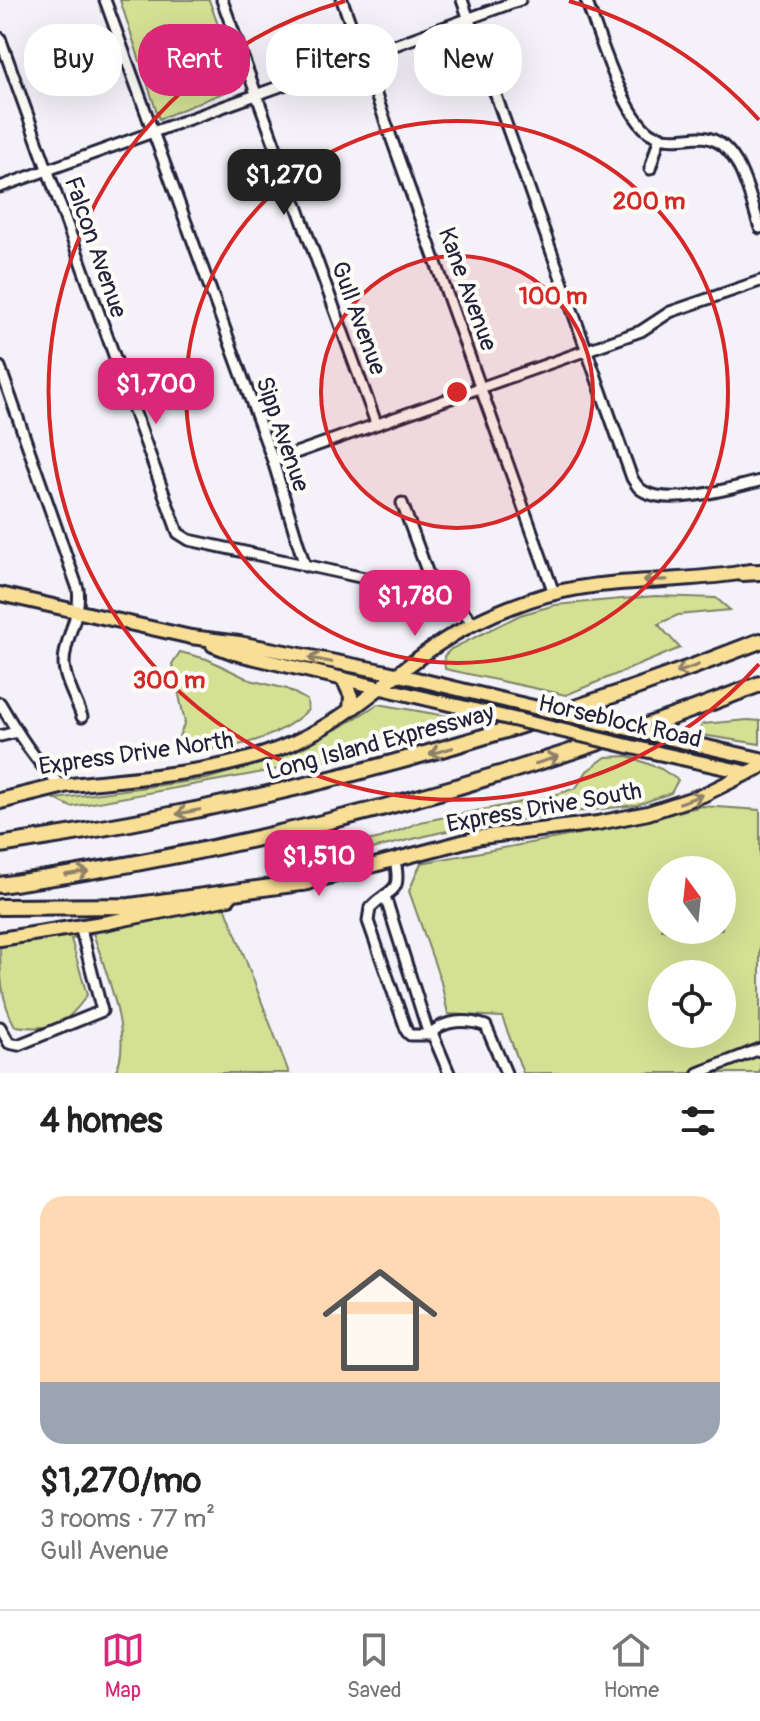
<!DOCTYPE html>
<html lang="en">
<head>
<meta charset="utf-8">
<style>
  :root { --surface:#fff; --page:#f6f6f6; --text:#222; --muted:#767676; --line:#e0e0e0; --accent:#db2777 }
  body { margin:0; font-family:Pangolin,sans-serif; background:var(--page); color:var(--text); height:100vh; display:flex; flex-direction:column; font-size:30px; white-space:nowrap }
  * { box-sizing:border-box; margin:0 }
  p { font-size:26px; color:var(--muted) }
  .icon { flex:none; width:44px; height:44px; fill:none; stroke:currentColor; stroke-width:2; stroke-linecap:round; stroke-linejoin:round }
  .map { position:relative; height:1073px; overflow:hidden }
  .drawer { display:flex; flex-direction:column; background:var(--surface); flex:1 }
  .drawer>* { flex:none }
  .hud { position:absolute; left:24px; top:24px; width:712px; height:72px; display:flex; gap:16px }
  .needle { width:52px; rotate:345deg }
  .fabs { position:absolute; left:648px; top:856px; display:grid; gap:16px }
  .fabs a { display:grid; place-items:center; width:88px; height:88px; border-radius:50%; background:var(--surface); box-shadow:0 8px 32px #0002; font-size:40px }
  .price { position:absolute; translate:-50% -68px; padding:0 18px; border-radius:16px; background:var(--accent); color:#fff; font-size:26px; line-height:52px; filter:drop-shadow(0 2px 4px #0008) }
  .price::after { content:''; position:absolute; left:50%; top:48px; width:24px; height:18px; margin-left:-12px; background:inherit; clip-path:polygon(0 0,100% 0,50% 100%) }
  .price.current { background:#222; color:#fff }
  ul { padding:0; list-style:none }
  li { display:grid; align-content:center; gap:16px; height:424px; padding:0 40px }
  li span { display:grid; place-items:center; height:248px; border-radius:24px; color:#555 }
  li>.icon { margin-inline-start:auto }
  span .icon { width:144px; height:144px; fill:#fffc; stroke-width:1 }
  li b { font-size:34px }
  h2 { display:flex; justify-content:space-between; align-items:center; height:96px; padding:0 40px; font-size:34px }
  .chip { padding:0 28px; border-radius:32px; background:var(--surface); box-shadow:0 8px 32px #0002; font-size:28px; line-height:72px }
  .chip.current { background:var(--accent); color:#fff }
  .tabs { display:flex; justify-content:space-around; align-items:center; height:112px; border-top:2px solid var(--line); background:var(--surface); font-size:22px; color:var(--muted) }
  .tabs a { display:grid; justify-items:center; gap:4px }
  .tabs .current { color:var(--accent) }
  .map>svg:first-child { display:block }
  .green { fill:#d4e194; stroke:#7b8268; stroke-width:2; fill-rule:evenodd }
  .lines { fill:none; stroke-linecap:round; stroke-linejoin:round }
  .minor-casing { stroke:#22223b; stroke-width:15 }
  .major-casing { stroke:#22223b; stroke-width:18 }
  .highway-casing { stroke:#22223b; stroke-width:20 }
  .minor { stroke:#fdfcf7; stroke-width:9 }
  .major { stroke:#f9df96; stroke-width:12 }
  .highway { stroke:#f9df96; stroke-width:14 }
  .major-bridge-casing { stroke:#22223b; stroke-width:18; stroke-linecap:butt }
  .major-bridge { stroke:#f9df96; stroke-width:12 }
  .oneway { stroke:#8e8068 }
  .ring { fill:none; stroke:#d62828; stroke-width:4 }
  .labels { text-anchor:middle; stroke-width:8; stroke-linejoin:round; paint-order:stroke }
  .street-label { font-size:24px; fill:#22223b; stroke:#fdfcf7 }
  .centre { fill:#d62828; stroke:#fdfcf7; stroke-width:4 }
  .ring-label { font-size:24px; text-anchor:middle; font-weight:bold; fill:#d62828; stroke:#fdfcf7; stroke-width:8; stroke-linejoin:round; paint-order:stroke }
</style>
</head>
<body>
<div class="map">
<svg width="760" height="1073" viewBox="0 0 760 1073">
  <rect width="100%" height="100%" fill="#f4f2f8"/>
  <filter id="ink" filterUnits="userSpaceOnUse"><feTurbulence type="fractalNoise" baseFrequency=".0125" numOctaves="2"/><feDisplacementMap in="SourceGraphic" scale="16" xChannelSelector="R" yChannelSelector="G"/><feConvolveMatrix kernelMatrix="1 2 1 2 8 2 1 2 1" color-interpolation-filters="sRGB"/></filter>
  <g filter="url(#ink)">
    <path class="green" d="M120,0H209L240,86L159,119Z
      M655,596L716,598L730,610L678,615L658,624L680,648L566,695L445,669L444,656L451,649L520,615L555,605Z
      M180,652L207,659L250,680L287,689L307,700L308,710C274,742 220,755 175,746L185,722L172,664Z
      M378,704L469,720L444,730L383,737L366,747L329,760L71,807L55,799L207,779L283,755L341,727Z
      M748,720L760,721V744L695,734L703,724Z
      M628,756L661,769L678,780L671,793L637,805L564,813L442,832L289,869L298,855L381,838L420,822L548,797L576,788L587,771L606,757Z
      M702,806L760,810V1073H523L502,1017L448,1014L441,982L409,891L421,863L617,827ZM662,870H722V930H662ZM662,974H722V1034H662Z
      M225,906L289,1073H114C136,1043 104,967 93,933L71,939L87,995C66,1026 52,1031 15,1026C0,1000 0,970 0,939Z"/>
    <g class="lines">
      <g class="minor-casing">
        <path id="minor" d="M105,0L273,461L305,566
          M222,0L376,423
          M342,0L554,593
          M462,0L632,478C636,484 638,489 645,492C672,506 731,488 760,481
          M586,0C598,32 623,115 650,133C665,142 683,138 699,137C740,137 749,197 760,228
          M0,38L178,533L189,540L443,595L460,607L473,624
          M650,169L660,136
          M0,187L520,0
          M0,367L78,589C82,615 64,637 64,663C64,680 77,701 82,717
          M273,461L641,331L670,312L760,281
          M402,503L435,593
          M0,703C18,734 35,761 61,786
          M0,736L17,732
          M395,860C402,896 391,886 370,908L368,921L407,1032L410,1035H433L449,1073
          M385,896L429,1035C444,1019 467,1019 486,1026L506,1073
          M0,1027L9,1043L18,1045L102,1011L80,926
          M698,1073L760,1049"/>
      </g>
      <g class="major-casing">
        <path id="major" d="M0,594L191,637L239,643L387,672L512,702
          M213,645L234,653L483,712
          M343,679L351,696L350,710
          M685,742L760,759
          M658,753L749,773
          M55,787C139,776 232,776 309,735C356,711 394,674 437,645C465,626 498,611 530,600C602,575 678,585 751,571
          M302,884L481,837L598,823L648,813L703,795L760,767
          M0,939L109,922L229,898"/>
      </g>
      <g class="highway-casing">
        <path id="highway" d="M742,573L760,572
          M0,801L61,786
          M0,845C261,806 514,738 760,641
          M0,885C261,849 515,779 760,684
          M0,907L130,906L308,882"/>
      </g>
      <use href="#minor" class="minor"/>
      <use href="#major" class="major"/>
      <use href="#highway" class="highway"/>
      <g class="major-bridge-casing">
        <path id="major-bridge" d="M512,702L685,742
          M483,712L658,753"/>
      </g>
      <use href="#major-bridge" class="major-bridge"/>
    </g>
    <defs><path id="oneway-shaft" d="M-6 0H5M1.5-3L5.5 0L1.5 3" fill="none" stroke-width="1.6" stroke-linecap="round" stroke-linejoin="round" transform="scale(2)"/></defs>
    <g class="oneway">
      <use href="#oneway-shaft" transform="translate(655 580) rotate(179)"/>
      <use href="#oneway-shaft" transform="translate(320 660) rotate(-169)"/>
      <use href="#oneway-shaft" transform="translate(687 669) rotate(160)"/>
      <use href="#oneway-shaft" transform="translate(441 751) rotate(164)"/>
      <use href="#oneway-shaft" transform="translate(547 760) rotate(-18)"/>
      <use href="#oneway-shaft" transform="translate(691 799) rotate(-20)"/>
      <use href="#oneway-shaft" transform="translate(188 812) rotate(169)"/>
      <use href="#oneway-shaft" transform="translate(77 873) rotate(-9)"/>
    </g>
  </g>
  <circle cx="457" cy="392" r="136" fill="#d62828" fill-opacity=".12"/>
  <g class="ring">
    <circle cx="457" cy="392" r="136"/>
    <circle cx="457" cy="392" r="271"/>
    <path d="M759 664A407 407 0 1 1 345 1M569 1A407 407 0 0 1 759 120"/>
  </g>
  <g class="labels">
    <g class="street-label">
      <text transform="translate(96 247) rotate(71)" y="8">Falcon Avenue</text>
      <text transform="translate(468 289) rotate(70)" y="8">Kane Avenue</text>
      <text transform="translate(359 318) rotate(70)" y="8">Gull Avenue</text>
      <text transform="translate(283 434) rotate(71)" y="8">Sipp Avenue</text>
      <text transform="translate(620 721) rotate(13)" y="8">Horseblock Road</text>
      <text transform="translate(380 742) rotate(-15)" y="8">Long Island Expressway</text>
      <text transform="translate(136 753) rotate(-8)" y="8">Express Drive North</text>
      <text transform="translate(544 807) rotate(-10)" y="8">Express Drive South</text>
    </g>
  </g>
  <circle cx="457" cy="392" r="12" class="centre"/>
  <g class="ring-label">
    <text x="649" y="209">200 m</text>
    <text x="553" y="304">100 m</text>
    <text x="169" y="688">300 m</text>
  </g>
</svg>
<div class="fabs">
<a><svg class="needle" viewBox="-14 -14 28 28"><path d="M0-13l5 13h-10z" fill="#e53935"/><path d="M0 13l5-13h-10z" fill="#767676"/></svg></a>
<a><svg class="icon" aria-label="locate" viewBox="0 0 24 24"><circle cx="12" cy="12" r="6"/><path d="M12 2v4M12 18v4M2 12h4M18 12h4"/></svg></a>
</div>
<b class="price current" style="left:284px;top:217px">$1,270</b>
<b class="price" style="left:156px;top:426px">$1,700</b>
<b class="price" style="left:415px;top:638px">$1,780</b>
<b class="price" style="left:319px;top:898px">$1,510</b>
<div class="hud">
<a class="chip">Buy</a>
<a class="chip current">Rent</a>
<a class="chip">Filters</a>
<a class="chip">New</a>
</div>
</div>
<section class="drawer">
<h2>4 homes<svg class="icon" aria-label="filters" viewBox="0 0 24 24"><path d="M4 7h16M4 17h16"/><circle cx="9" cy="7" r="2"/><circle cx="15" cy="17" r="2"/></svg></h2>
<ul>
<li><span style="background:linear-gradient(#ffd9b3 75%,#9aa5b1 0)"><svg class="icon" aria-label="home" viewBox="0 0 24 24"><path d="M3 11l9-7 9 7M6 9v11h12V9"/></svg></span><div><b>$1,270/mo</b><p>3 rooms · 77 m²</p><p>Gull Avenue</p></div></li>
</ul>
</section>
<nav class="tabs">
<a class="current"><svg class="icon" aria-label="map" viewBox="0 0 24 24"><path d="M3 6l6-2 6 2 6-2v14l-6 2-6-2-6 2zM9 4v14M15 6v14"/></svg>Map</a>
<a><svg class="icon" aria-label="saved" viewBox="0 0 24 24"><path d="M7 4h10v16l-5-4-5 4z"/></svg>Saved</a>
<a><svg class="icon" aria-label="home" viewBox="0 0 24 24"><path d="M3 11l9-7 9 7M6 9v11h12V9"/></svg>Home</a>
</nav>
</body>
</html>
